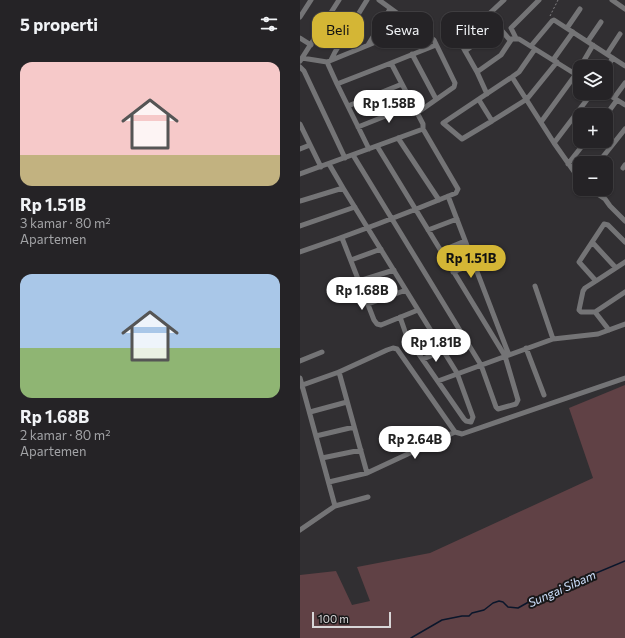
<!DOCTYPE html>
<html lang="id">
<head>
<meta charset="utf-8">
<style>
  :root { --surface:#252326; --page:#2d2b2e; --text:#f1f3f6; --muted:#a3a4a7; --line:#424043; --accent:#d4b635 }
  body { margin:0; font-family:Commissioner,sans-serif; background:var(--page); color:var(--text); height:100vh; display:flex; flex-direction:column; font-size:15px; white-space:nowrap }
  * { box-sizing:border-box; margin:0 }
  p { font-size:13px; color:var(--muted) }
  .icon { flex:none; width:22px; height:22px; fill:none; stroke:currentColor; stroke-width:2; stroke-linecap:round; stroke-linejoin:round }
  .map { position:relative; flex:1; overflow:hidden }
  .drawer { display:flex; flex-direction:column; background:var(--surface); width:300px }
  .drawer>* { flex:none }
  .banner { position:absolute; left:12px; top:12px; width:253px; height:36px; display:flex; gap:8px }
  .controls { position:absolute; left:273px; top:60px; display:grid; gap:8px }
  .controls a { display:grid; place-items:center; width:40px; height:40px; border-radius:8px; background:var(--surface); box-shadow:0 1px 3px #0004,0 0 0 1px var(--line); font-size:20px }
  .scale { position:absolute; left:12px; bottom:10px; width:79px; box-sizing:border-box; padding-left:4px; border:2px solid #d8d6d8; border-top:0; font-size:11px; line-height:14px; white-space:nowrap; color:#d8d6d8; -webkit-text-stroke:3px #181718; paint-order:stroke }
  .price { position:absolute; translate:-50% -34px; padding:0 9px; border-radius:14px; background:#fff; color:#222; font-size:13px; line-height:26px; filter:drop-shadow(0 1px 2px #0008) }
  .price::after { content:''; position:absolute; left:50%; top:24px; width:12px; height:9px; margin-left:-6px; background:inherit; clip-path:polygon(0 0,100% 0,50% 100%) }
  .price.on { background:var(--accent); color:#111 }
  ul { padding:0; list-style:none }
  li { display:grid; align-content:center; gap:8px; height:212px; padding:0 20px }
  li span { display:grid; place-items:center; height:124px; border-radius:12px; color:#555 }
  li>.icon { margin-inline-start:auto }
  span .icon { width:72px; height:72px; fill:#fffc; stroke-width:1 }
  li b { font-size:17px }
  h2 { display:flex; justify-content:space-between; align-items:center; height:48px; padding:0 20px; font-size:17px }
  .tag { padding:0 14px; border-radius:12px; background:var(--surface); box-shadow:0 1px 3px #0004,0 0 0 1px var(--line); font-size:14px; line-height:36px }
  .tag.on { background:var(--accent); color:#111 }
  main { display:flex; flex:1; min-height:0 }
  .map>svg:first-child { display:block }
  .green { fill:#604145 }
  .lines { fill:none; stroke-linecap:round; stroke-linejoin:round }
  .stream { stroke:#0a162b; stroke-width:1.5 }
  .path { stroke:#817f82; stroke-width:1; stroke-dasharray:2 2; stroke-linecap:butt }
  .minor { stroke:#747476; stroke-width:5 }
  .labels { text-anchor:middle; stroke-width:4; stroke-linejoin:round; paint-order:stroke }
  .water-label { font-size:12px; font-style:italic; fill:#cee0fd; stroke:#181718 }
</style>
</head>
<body>
<main>
<section class="drawer">
<h2>5 properti<svg class="icon" aria-label="filters" viewBox="0 0 24 24"><path d="M4 7h16M4 17h16"/><circle cx="9" cy="7" r="2"/><circle cx="15" cy="17" r="2"/></svg></h2>
<ul>
<li><span style="background:linear-gradient(#f6c9c9 75%,#c2b280 0)"><svg class="icon" aria-label="home" viewBox="0 0 24 24"><path d="M3 11l9-7 9 7M6 9v11h12V9"/></svg></span><div><b>Rp 1.51B</b><p>3 kamar · 80 m²</p><p>Apartemen</p></div></li>
<li><span style="background:linear-gradient(#a9c7e8 60%,#8fb573 0)"><svg class="icon" aria-label="home" viewBox="0 0 24 24"><path d="M3 11l9-7 9 7M6 9v11h12V9"/></svg></span><div><b>Rp 1.68B</b><p>2 kamar · 80 m²</p><p>Apartemen</p></div></li>
</ul>
</section>
<div class="map">
<svg width="325" height="638" viewBox="0 0 325 638">
  <rect width="100%" height="100%" fill="#312f32"/>
  <path class="green" d="M325,385V638H0V575L36,571L52,605L70,601L57,567L130,553L293,478L269,408Z"/>
  <g class="lines">
    <path class="stream" d="M111,638L142,620L162,616H169L172,613L184,610L193,603L199,601L203,602L208,607L218,608L234,599L325,561"/>
    <path class="path" d="M250,16L258,0"/>
    <path class="minor" d="M79,0L134,40L155,83L154,87L117,113
      M204,0L190,13L189,16L209,39H219L280,77
      M312,0L325,9
      M0,17L11,0
      M267,28L280,9
      M0,38L11,45
      M216,38L211,28L239,0
      M288,41L301,22
      M160,42L177,72L201,55L211,40
      M68,45L90,9
      M231,46L252,21L254,20L325,66
      M165,51L185,37L196,23
      M112,54L136,99
      M307,54L320,34
      M2,58L39,0
      M31,60L35,52L67,0
      M253,60L273,32
      M0,61L2,58L27,62L37,84
      M27,62L115,26
      M91,63L136,45
      M0,67L4,71L45,158
      M306,68L313,58
      M177,72L187,94
      M212,77L254,143L280,180
      M306,93L325,105
      M314,98L325,83
      M179,100L192,121L227,99L257,62
      M48,106L102,84
      M306,115L317,100
      M192,121L162,139L143,123L212,77L219,72L235,49
      M241,122L276,74L293,45
      M0,124L21,167
      M58,127L113,105
      M98,138L139,200
      M254,143L292,93
      M0,149L10,145
      M69,149L37,84L91,63L123,124V129
      M53,155L181,365L196,407L198,409L216,404L218,400L205,356L77,146
      M298,163L325,129
      M268,164L286,141
      M323,168L325,165
      M0,174L123,129L158,189L156,193C105,214 53,234 0,252
      M43,188L157,373L173,417L171,422L166,421L164,419L107,337L100,317
      M290,189L305,199L310,206L325,221
      M148,196L209,355
      M0,201L43,188L29,164
      M0,226L55,207
      M128,230L157,219
      M42,238L74,320L77,324L81,325L118,310
      M292,242L316,268
      M325,242L308,225L304,224L279,262L296,281L285,288L283,291L279,310L281,312H295L325,292
      M141,251L165,241
      M51,260L81,249
      M153,272L174,264
      M59,281L94,270
      M296,281L325,262
      M235,286L253,339
      M68,304L106,290
      M295,312L309,330
      M109,340L131,331
      M226,348L244,395
      M123,359L143,351
      M0,361L22,352
      M39,372L67,473
      M0,378L35,506
      M138,381L253,339L298,334L325,324
      M0,386L39,372L87,350L93,348L97,349L155,432L162,434L325,378
      M10,412L47,402
      M16,436L54,427
      M22,458L61,450
      M29,482L67,473L155,432
      M0,530L35,506L68,497"/>
  </g>
  <g class="labels">
    <g class="water-label">
      <text transform="translate(262 589) rotate(-24)" y="4">Sungai Sibam</text>
    </g>
  </g>
</svg>
<div class="controls">
<a><svg class="icon" aria-label="layers" viewBox="0 0 24 24"><path d="M12 4l9 5-9 5-9-5zM3 14l9 5 9-5"/></svg></a>
<a>+</a>
<a>−</a>
</div>
<div class="scale">100 m</div>
<b class="price" style="left:89px;top:124px">Rp 1.58B</b>
<b class="price on" style="left:171px;top:279px">Rp 1.51B</b>
<b class="price" style="left:62px;top:311px">Rp 1.68B</b>
<b class="price" style="left:136px;top:363px">Rp 1.81B</b>
<b class="price" style="left:115px;top:460px">Rp 2.64B</b>
<div class="banner">
<a class="tag on">Beli</a>
<a class="tag">Sewa</a>
<a class="tag">Filter</a>
</div>
</div>
</main>
</body>
</html>
